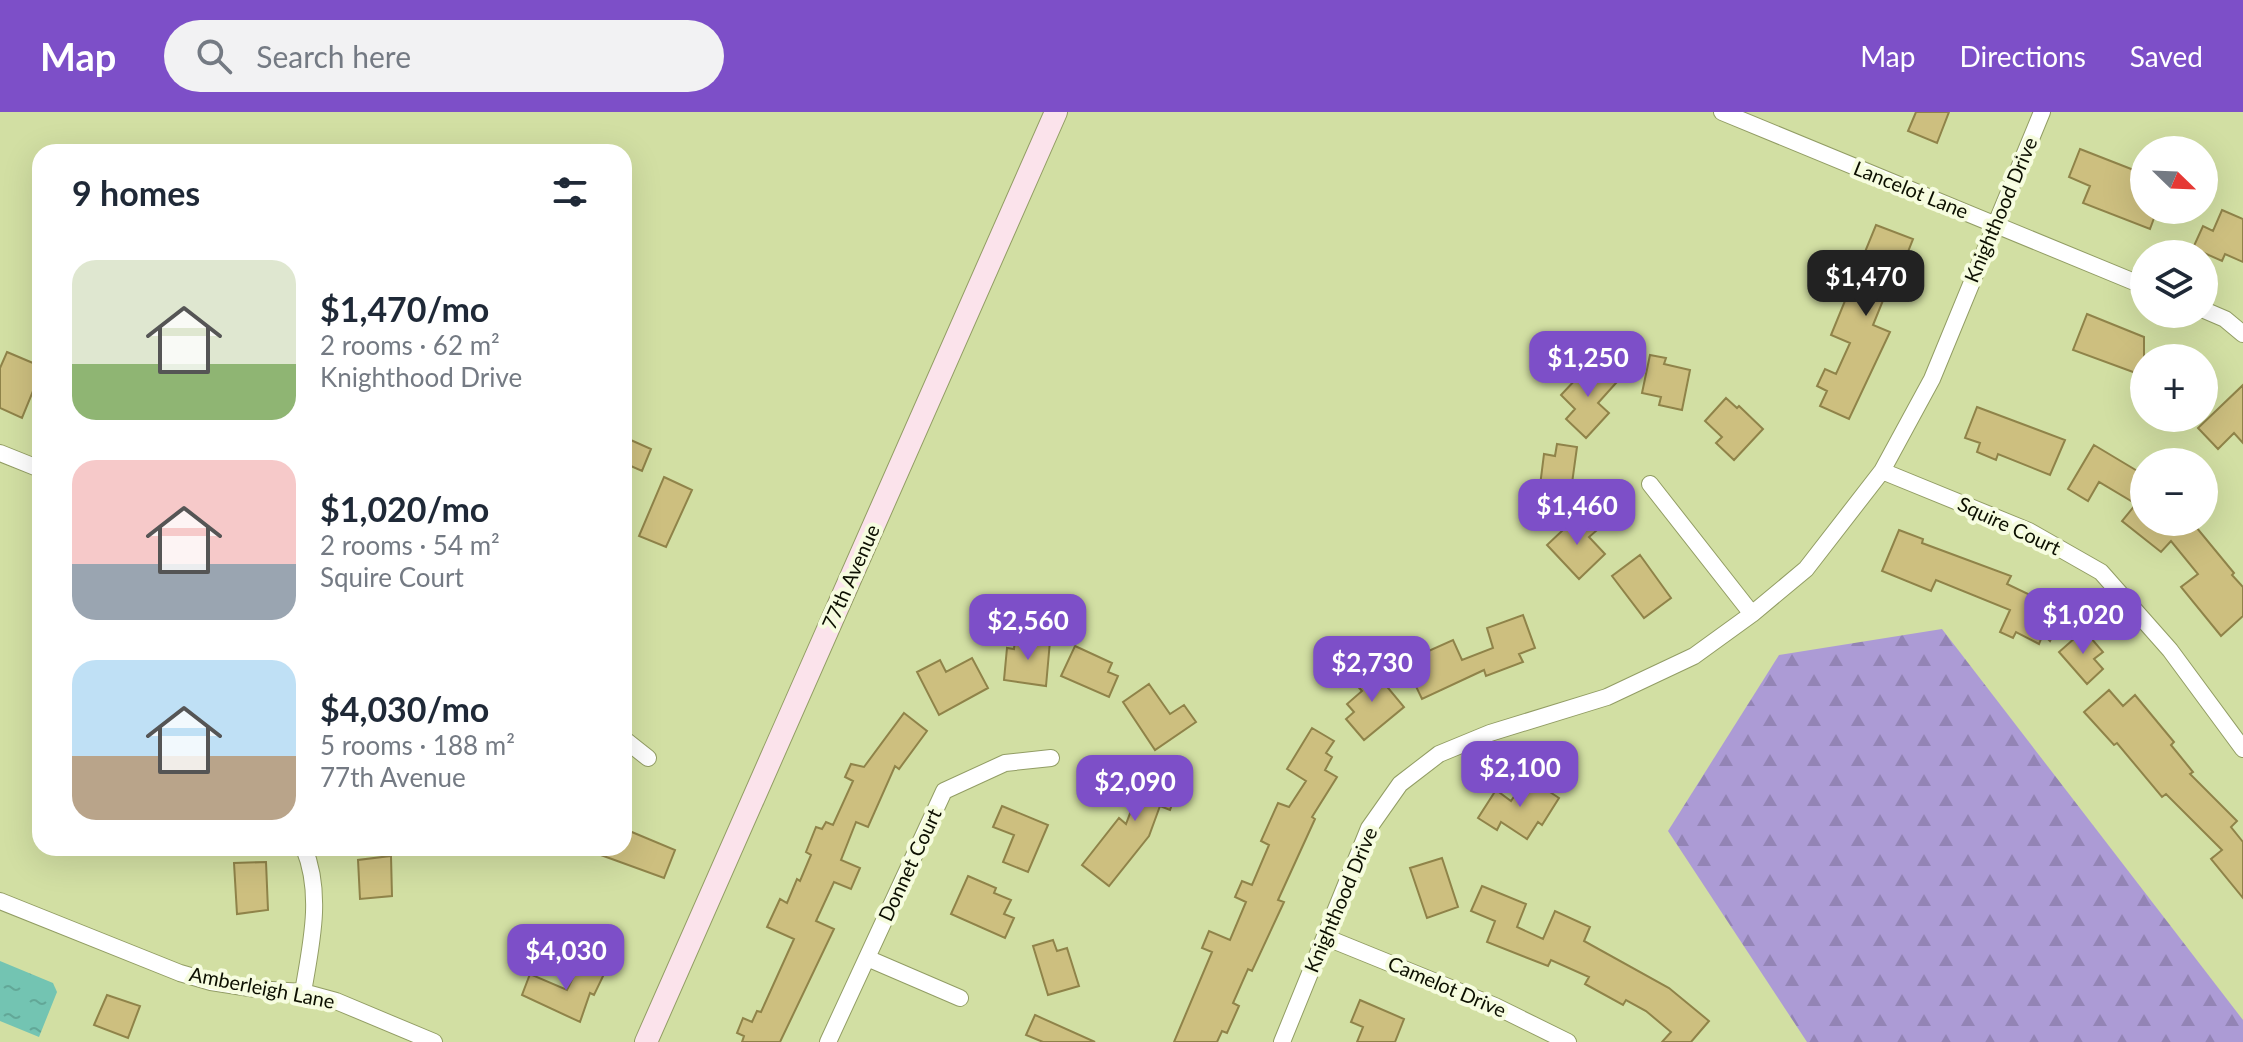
<!DOCTYPE html>
<html lang="en">
<head>
<meta charset="utf-8">
<style>
  :root { --surface:#fff; --page:#f2f2f3; --text:#1f2937; --muted:#747a83; --accent:#7d4fc8 }
  body { margin:0; font-family:Lato,sans-serif; background:var(--page); color:var(--text); height:100vh; display:flex; flex-direction:column; font-size:30px; white-space:nowrap }
  * { box-sizing:border-box; margin:0 }
  p { font-size:26px; color:var(--muted) }
  .icon { flex:none; width:44px; height:44px; fill:none; stroke:currentColor; stroke-width:2; stroke-linecap:round; stroke-linejoin:round }
  .map { position:relative; flex:1; overflow:hidden }
  .sheet { position:absolute; left:32px; top:32px; width:600px; height:712px; display:flex; flex-direction:column; background:var(--surface); border-radius:24px; box-shadow:0 8px 32px #0002 }
  .sheet>* { flex:none }
  .needle { width:52px; rotate:113deg }
  .buttons { position:absolute; left:2130px; top:24px; display:grid; gap:16px }
  .buttons a { display:grid; place-items:center; width:88px; height:88px; border-radius:50%; background:var(--surface); box-shadow:0 8px 32px #0002; font-size:40px }
  .price { position:absolute; translate:-50% -68px; padding:0 18px; border-radius:16px; background:var(--accent); color:#fff; font-size:26px; line-height:52px; filter:drop-shadow(0 2px 4px #0008) }
  .price::after { content:''; position:absolute; left:50%; top:48px; width:24px; height:18px; margin-left:-12px; background:inherit; clip-path:polygon(0 0,100% 0,50% 100%) }
  .price.active { background:#222; color:#fff }
  ul { padding:0; list-style:none }
  li { display:flex; align-items:center; gap:24px; height:200px; padding:0 40px }
  li span { display:grid; place-items:center; flex:none; width:224px; height:160px; border-radius:24px; color:#555 }
  li>.icon { margin-inline-start:auto }
  span .icon { width:96px; height:96px; fill:#fffc; stroke-width:1 }
  li b { font-size:34px }
  h2 { display:flex; justify-content:space-between; align-items:center; height:96px; padding:0 40px; font-size:34px }
  header { display:flex; align-items:center; gap:48px; box-sizing:border-box; height:112px; padding:0 40px; background:var(--accent); color:#fff }
  header strong { font-size:38px }
  nav { display:flex; gap:44px; margin-inline-start:auto; font-size:28px }
  .search { width:560px; height:72px; background:var(--page); display:flex; align-items:center; gap:20px; box-sizing:border-box; padding:0 28px; border-radius:44px; color:var(--muted); font-size:30px }
  .map>svg:first-child { display:block }
  .forest { fill:url(#forest-firs) }
  .water { fill:url(#water-ripples) }
  .building { fill:#cdbf7f; stroke:#8f8349; stroke-width:2 }
  .lines { fill:none; stroke-linecap:round; stroke-linejoin:round }
  .street-casing { stroke:#929d64; stroke-width:18 }
  .secondary-casing { stroke:#929d64; stroke-width:24 }
  .street { stroke:#fff; stroke-width:16 }
  .secondary { stroke:#fbe3eb; stroke-width:22 }
  .labels { text-anchor:middle; stroke-width:8; stroke-linejoin:round; paint-order:stroke }
  .street-label { font-size:20px; fill:#0c0f00; stroke:#f6fcdf }
</style>
</head>
<body>
<header>
<strong>Map</strong>
<div class="search"><svg class="icon" aria-label="search" viewBox="0 0 24 24"><circle cx="10" cy="10" r="6"/><path d="M15 15l6 6"/></svg>Search here</div>
<nav><a>Map</a><a>Directions</a><a>Saved</a></nav>
</header>
<div class="map">
<svg width="2243" height="930" viewBox="0 0 2243 930">
  <defs>
    <pattern id="forest-firs" width="22" height="20" patternUnits="userSpaceOnUse" patternTransform="scale(2)"><rect width="22" height="20" fill="#ac9bd5"/><path d="M5 1l3.5 6h-7zM16 11l3.5 6h-7z" fill="#9384b5"/></pattern>
    <pattern id="water-ripples" width="26" height="14" patternUnits="userSpaceOnUse" patternTransform="scale(2)"><rect width="26" height="14" fill="#73c4b2"/><path d="M2 4q2-2 4 0t4 0M15 11q2-2 4 0t4 0" fill="none" stroke="#62a797"/></pattern>
  </defs>
  <rect width="100%" height="100%" fill="#d2dfa3"/>
  <path class="forest" d="M1942,517L2243,908V930H1807L1668,719L1779,543Z"/>
  <path class="water" d="M0,849L53,871L57,880L39,925L0,909Z"/>
  <path class="building" d="M1916,0H1949L1937,31L1908,19Z
    M2080,37L2144,62V98H2157L2150,117L2083,91L2090,74L2069,65Z
    M2222,98L2243,107V150L2225,142L2222,149L2193,136L2203,114L2213,119Z
    M1876,113L1913,127L1902,155L1915,160L1906,184L1888,176L1873,213L1890,220L1849,307L1820,294L1827,279L1817,274L1825,257L1836,262L1850,231L1831,223Z
    M2087,202L2144,225V264L2073,238Z
    M7,240L40,254V262L22,306L0,296V256Z
    M1650,243L1666,246L1664,252L1690,258L1682,298L1659,293L1661,285L1642,281Z
    M1593,249L1616,271L1598,291L1609,301L1586,326L1566,307L1575,297L1561,283Z
    M2243,273V331L2234,321L2218,337L2198,316Z
    M1726,286L1737,296L1739,294L1763,317L1734,348L1716,331L1722,325L1705,309Z
    M1977,295L2065,328L2050,363L1998,342L1996,348L1977,340L1980,331L1965,326Z
    M624,325L651,337L642,359L624,351Z
    M1557,332L1577,335L1570,386L1539,382L1544,342L1555,344Z
    M2094,333L2144,363V410H2192L2234,461L2232,463L2243,475V504L2221,524L2181,475L2198,462L2171,429L2161,440L2122,409L2136,392L2099,370L2088,389L2068,377Z
    M664,365L692,378L666,435L639,424Z
    M1580,402L1596,419L1589,425L1605,442L1579,467L1547,433Z
    M1899,418L1923,427L1922,431L2011,464L2007,472L2032,484L2034,480L2067,496L2050,529L2043,522L2039,532L2016,520L2013,526L2000,520L2010,498L1936,468L1931,479L1882,459Z
    M1640,443L1671,486L1644,506L1612,464Z
    M1523,503L1535,536L1519,542L1523,550L1486,564L1484,558L1422,587L1411,564L1421,559L1415,545L1453,528L1462,548L1493,536L1487,516Z
    M2084,518L2103,540L2094,547L2103,557L2087,572L2059,540Z
    M1015,526L1050,529L1046,574L1004,568L1007,536L1014,537Z
    M1075,534L1112,551L1108,560L1118,564L1109,585L1061,564Z
    M972,546L988,576L939,603L917,560L940,548L946,560Z
    M1369,553L1404,595L1364,628L1346,607L1354,600L1347,592L1362,579L1352,568Z
    M1149,572L1170,602L1184,593L1196,610L1155,638L1123,590Z
    M2109,578L2123,594L2135,583L2174,630L2171,633L2193,660L2190,662L2237,709L2231,715L2243,730V786L2211,747L2222,738L2166,682L2162,685L2117,631L2114,633L2084,600Z
    M904,601L927,619L899,657L895,654L868,715L856,710L841,748L860,756L851,777L834,770L816,809L834,817L780,930H742L744,924L737,921L743,906L752,910L757,899L761,900L794,827L767,815L780,787L787,791L797,767L800,769L811,743L806,740L816,715L822,717L826,710L833,713L853,669L845,665L851,652L864,655Z
    M1312,616L1334,629L1326,641L1332,645L1325,658L1337,665L1312,705L1315,707L1278,788L1284,790L1252,859L1248,857L1233,891L1239,894L1227,921L1222,919L1217,930H1174L1212,840L1202,836L1209,819L1230,828L1246,790L1235,785L1242,769L1252,773L1269,733L1261,729L1278,691L1289,695L1306,669L1287,657Z
    M1150,648L1184,661L1170,698L1160,694L1149,724L1109,774L1082,753L1119,706L1126,712Z
    M1527,665L1559,686L1542,713L1538,710L1527,727L1501,710L1497,718L1478,706L1496,678L1511,689Z
    M1002,694L1048,713L1028,760L1003,750L1014,723L993,715Z
    M627,718L675,738L664,766L587,738L624,736Z
    M391,744L392,784L360,787L358,748Z
    M1442,746L1458,795L1427,806L1410,756Z
    M266,750L268,798L237,802L234,751Z
    M968,764L996,776L994,781L1011,788L1004,802L1014,806L1005,826L951,802Z
    M1482,774L1526,792L1517,815L1543,827L1555,799L1590,815L1584,829L1669,876L1709,909L1691,930H1662L1671,920L1646,899L1626,888L1623,893L1585,872L1589,865L1551,848L1548,854L1487,830L1495,809L1471,799Z
    M1053,828L1057,839L1067,836L1079,874L1048,883L1033,834Z
    M581,849L605,860L594,883L590,881L580,910L522,883L530,862L567,878Z
    M107,883L140,894L128,926L94,913Z
    M1360,888L1404,907L1395,930H1357L1363,915L1351,910Z
    M1035,903L1095,930H1043L1026,923Z"/>
  <g class="lines">
    <g class="street-casing">
      <path id="street" d="M1722,0L2144,174
        M2204,198L2225,207L2243,222
        M0,341L40,357
        M1882,359L2029,419L2101,460L2170,538L2243,637
        M1650,372L1752,502
        M624,627L648,646
        M0,789L180,861L211,870L256,877L303,880L336,889L434,930
        M1325,825L1495,894L1568,930
        M867,846L960,886
        M303,880C311,833 323,782 304,736
        M828,930L944,679L1005,651L1051,646
        M1282,930L1369,716L1400,672L1439,642L1490,621L1607,585L1694,544L1752,502L1806,457L1882,359L1932,267L2042,0"/>
    </g>
    <g class="secondary-casing">
      <path id="secondary" d="M646,930L1056,0"/>
    </g>
    <use href="#street" class="street"/>
    <use href="#secondary" class="secondary"/>
  </g>
  <g class="labels">
    <g class="street-label">
      <text transform="translate(1911 78) rotate(22)" y="7">Lancelot Lane</text>
      <text transform="translate(2001 98) rotate(-67)" y="7">Knighthood Drive</text>
      <text transform="translate(2009 414) rotate(25)" y="7">Squire Court</text>
      <text transform="translate(851 465) rotate(-66)" y="7">77th Avenue</text>
      <text transform="translate(910 753) rotate(-65)" y="7">Donnet Court</text>
      <text transform="translate(1341 788) rotate(-67)" y="7">Knighthood Drive</text>
      <text transform="translate(1447 875) rotate(23)" y="7">Camelot Drive</text>
      <text transform="translate(262 876) rotate(11)" y="7">Amberleigh Lane</text>
    </g>
  </g>
</svg>
<div class="buttons">
<a><svg class="needle" viewBox="-14 -14 28 28"><path d="M0-13l5 13h-10z" fill="#e53935"/><path d="M0 13l5-13h-10z" fill="#747a83"/></svg></a>
<a><svg class="icon" aria-label="layers" viewBox="0 0 24 24"><path d="M12 4l9 5-9 5-9-5zM3 14l9 5 9-5"/></svg></a>
<a>+</a>
<a>−</a>
</div>
<b class="price active" style="left:1866px;top:206px">$1,470</b>
<b class="price" style="left:1588px;top:287px">$1,250</b>
<b class="price" style="left:1577px;top:435px">$1,460</b>
<b class="price" style="left:2083px;top:544px">$1,020</b>
<b class="price" style="left:1028px;top:550px">$2,560</b>
<b class="price" style="left:1372px;top:592px">$2,730</b>
<b class="price" style="left:1520px;top:697px">$2,100</b>
<b class="price" style="left:1135px;top:711px">$2,090</b>
<b class="price" style="left:566px;top:880px">$4,030</b>
<section class="sheet">
<h2>9 homes<svg class="icon" aria-label="filters" viewBox="0 0 24 24"><path d="M4 7h16M4 17h16"/><circle cx="9" cy="7" r="2"/><circle cx="15" cy="17" r="2"/></svg></h2>
<ul>
<li><span style="background:linear-gradient(#dfe7d0 65%,#8fb573 0)"><svg class="icon" aria-label="home" viewBox="0 0 24 24"><path d="M3 11l9-7 9 7M6 9v11h12V9"/></svg></span><div><b>$1,470/mo</b><p>2 rooms · 62 m²</p><p>Knighthood Drive</p></div></li>
<li><span style="background:linear-gradient(#f6c9c9 65%,#9aa5b1 0)"><svg class="icon" aria-label="home" viewBox="0 0 24 24"><path d="M3 11l9-7 9 7M6 9v11h12V9"/></svg></span><div><b>$1,020/mo</b><p>2 rooms · 54 m²</p><p>Squire Court</p></div></li>
<li><span style="background:linear-gradient(#bfe0f5 60%,#b9a48a 0)"><svg class="icon" aria-label="home" viewBox="0 0 24 24"><path d="M3 11l9-7 9 7M6 9v11h12V9"/></svg></span><div><b>$4,030/mo</b><p>5 rooms · 188 m²</p><p>77th Avenue</p></div></li>
</ul>
</section>
</div>
</body>
</html>
